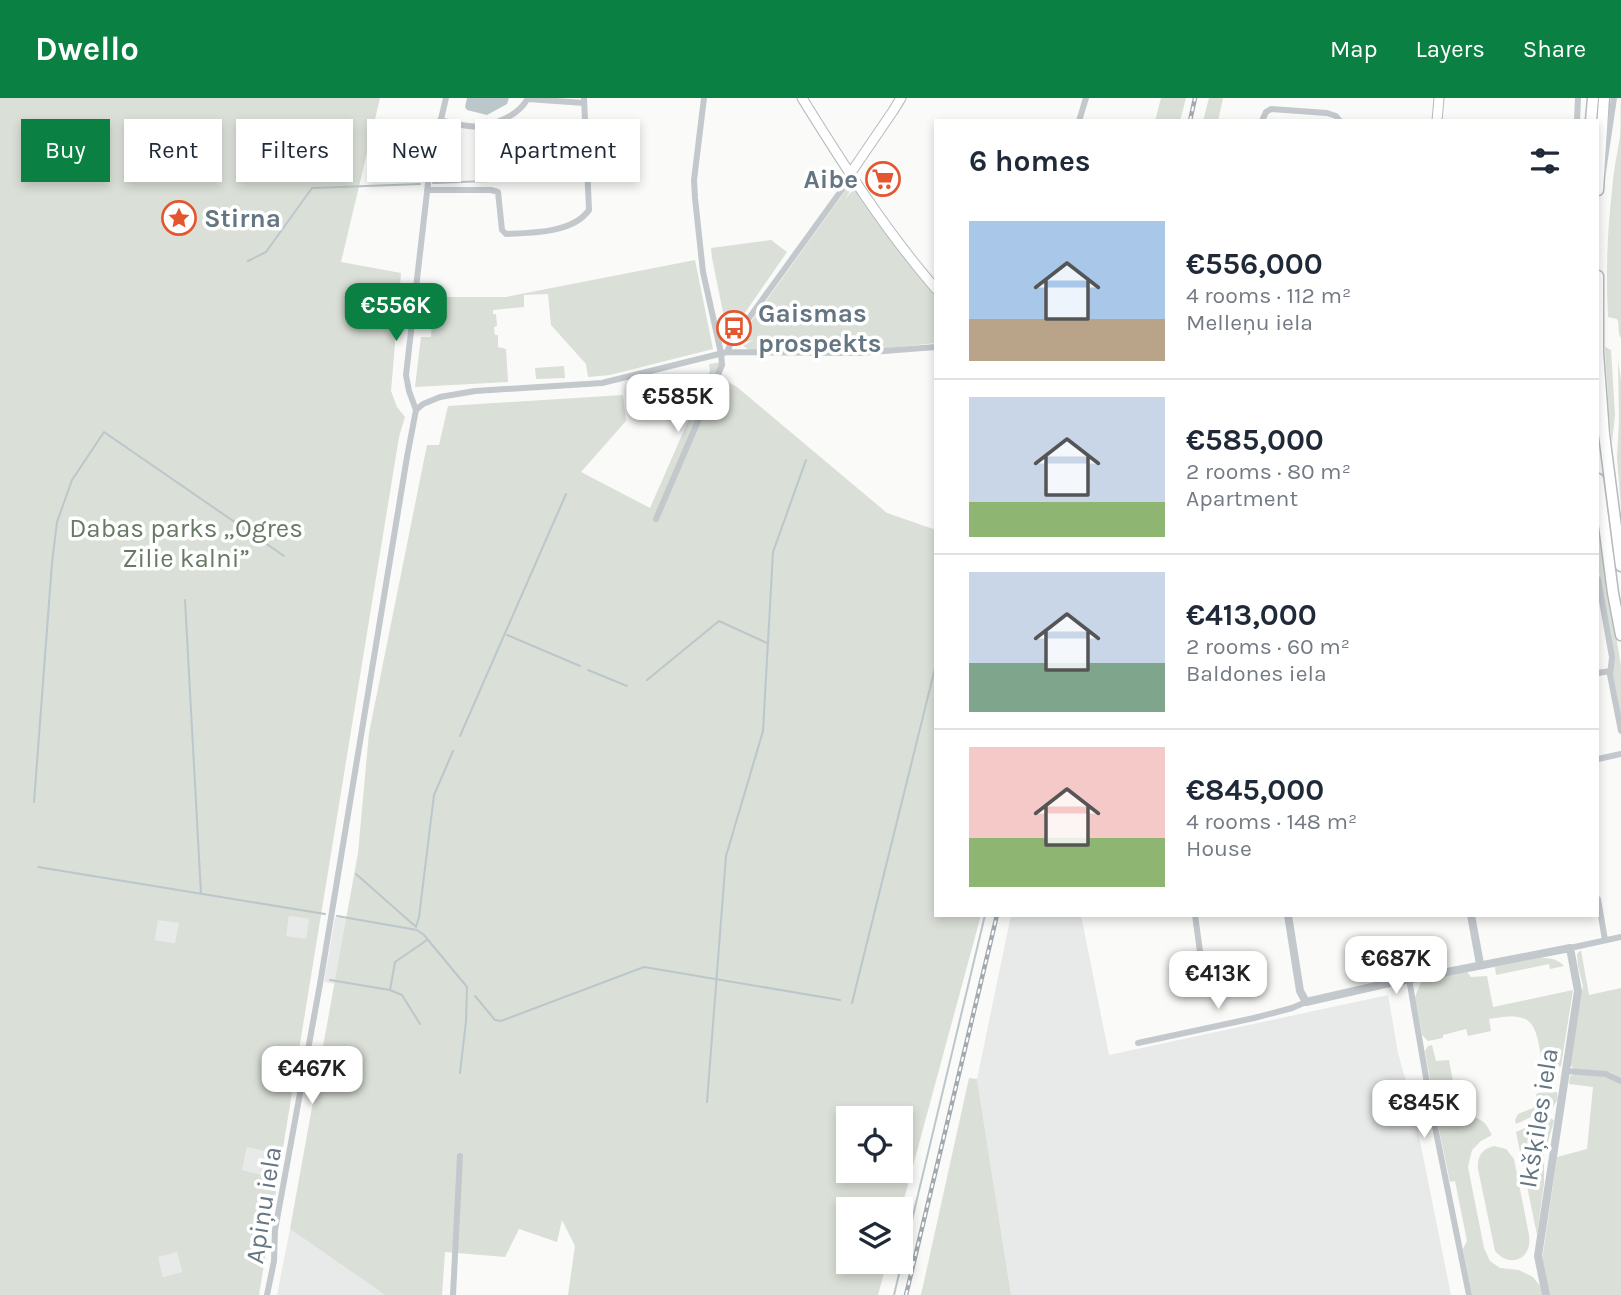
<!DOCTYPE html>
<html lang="en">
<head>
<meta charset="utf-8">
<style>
  :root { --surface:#fff; --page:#f6f6f7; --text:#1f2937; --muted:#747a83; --line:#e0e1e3; --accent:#0b8043 }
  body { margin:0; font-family:Karla,sans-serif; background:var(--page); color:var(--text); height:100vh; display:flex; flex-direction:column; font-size:26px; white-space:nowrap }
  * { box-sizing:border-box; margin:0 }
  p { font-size:23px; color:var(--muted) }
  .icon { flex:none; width:38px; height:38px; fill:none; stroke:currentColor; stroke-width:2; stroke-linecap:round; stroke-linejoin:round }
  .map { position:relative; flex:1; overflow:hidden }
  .panel { position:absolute; left:934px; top:21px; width:665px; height:798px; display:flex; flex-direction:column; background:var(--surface); border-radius:0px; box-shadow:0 4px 10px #0003 }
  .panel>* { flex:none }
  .guide { position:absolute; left:21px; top:21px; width:665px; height:63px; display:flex; gap:14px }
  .fabs { position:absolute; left:836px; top:1008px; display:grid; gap:14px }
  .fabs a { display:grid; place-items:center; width:77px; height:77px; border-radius:0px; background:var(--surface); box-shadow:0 4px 10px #0003; font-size:35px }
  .price { position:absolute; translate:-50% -60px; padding:0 16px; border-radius:14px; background:#fff; color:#222; font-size:23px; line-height:46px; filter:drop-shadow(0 2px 4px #0008) }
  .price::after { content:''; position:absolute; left:50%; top:42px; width:21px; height:16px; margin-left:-10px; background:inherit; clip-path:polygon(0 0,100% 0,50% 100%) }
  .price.selected { background:var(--accent); color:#fff }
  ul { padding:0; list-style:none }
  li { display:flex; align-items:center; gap:21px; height:175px; padding:0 35px }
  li+li { border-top:2px solid var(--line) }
  li span { display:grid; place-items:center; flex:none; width:196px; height:140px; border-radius:0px; color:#555 }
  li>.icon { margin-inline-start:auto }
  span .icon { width:84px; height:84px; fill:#fffc; stroke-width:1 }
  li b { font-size:30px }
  h2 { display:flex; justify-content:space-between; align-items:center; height:84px; padding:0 35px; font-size:30px }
  .tag { padding:0 24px; border-radius:0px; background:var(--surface); box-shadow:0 4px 10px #0003; font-size:24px; line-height:63px }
  .tag.selected { background:var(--accent); color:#fff }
  header { display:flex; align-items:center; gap:42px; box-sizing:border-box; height:98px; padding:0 35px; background:var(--accent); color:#fff }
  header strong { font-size:33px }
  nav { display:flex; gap:38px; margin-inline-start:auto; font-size:24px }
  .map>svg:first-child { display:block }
  .built { fill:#e8e9e9 }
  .green { fill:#dadfd7; fill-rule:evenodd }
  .water { fill:#bbc7cb }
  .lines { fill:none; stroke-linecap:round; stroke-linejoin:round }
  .stream { stroke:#bbc7cb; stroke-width:2 }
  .secondary-casing { stroke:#b3babf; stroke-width:11 }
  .trunk-casing { stroke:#b4b9bd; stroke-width:13 }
  .minor { stroke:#c3c8cc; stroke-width:6 }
  .tertiary { stroke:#c3c8cc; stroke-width:8 }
  .secondary { stroke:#fff; stroke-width:9 }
  .trunk { stroke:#fff; stroke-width:10 }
  .rail-casing { stroke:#a2aab0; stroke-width:4.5 }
  .rail { stroke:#fff; stroke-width:2; stroke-dasharray:5; stroke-linecap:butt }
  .labels { text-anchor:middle; stroke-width:7; stroke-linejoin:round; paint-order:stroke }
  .poi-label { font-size:26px; font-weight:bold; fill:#657683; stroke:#fff; text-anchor:start }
  .park-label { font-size:26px; fill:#687a64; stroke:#fff }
  .street-label { font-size:26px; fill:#657683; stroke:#fff }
</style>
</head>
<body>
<header>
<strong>Dwello</strong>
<nav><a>Map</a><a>Layers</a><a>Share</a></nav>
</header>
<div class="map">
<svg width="1621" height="1197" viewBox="0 0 1621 1197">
  <rect width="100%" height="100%" fill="#fafaf8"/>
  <path class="built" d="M1011,817H1081L1109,957L1388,897L1398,955L1413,1008L1451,1197H1011L977,981Z
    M289,818L309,821L306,842L285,838Z
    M335,819L394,829L383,894L324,884Z
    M158,821L179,825L176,845L155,842Z
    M247,1049L269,1054L264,1077L242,1072Z
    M290,1131L385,1197H277Z
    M177,1154L182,1174L163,1179L157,1158Z"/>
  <path class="green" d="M0,0H380L341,164L401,175L391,293L397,309L405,319L399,339L259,1197H0ZM289,818L309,821L306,841L286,838ZM158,822L179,825L175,845L155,842ZM247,1049L269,1054L263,1077L242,1072ZM177,1154L182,1174L163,1179L158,1159Z
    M1161,0H1186L1180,23H1155Z
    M1209,0H1223L1218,23H1203Z
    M1621,1V240C1617,235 1620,227 1617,221L1608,219C1606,177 1607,135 1612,93C1613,75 1617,57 1620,39C1621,26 1620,13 1621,1Z
    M848,89H853L845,101L855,90L924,183L936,196V245L861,253L758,252L748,251L743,248L753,242L742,245C740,240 742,236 745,232Z
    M771,142L787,154L728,239L712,160L711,150Z
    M695,162L713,251L610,277L588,279L586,266L551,227L548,196L524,197V209L493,212V216H496L497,228L494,229L495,237H498V249L506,251L508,284L415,289L421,239H431L432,220L422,219L424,199H506Z
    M1605,249L1611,252L1615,317L1612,345L1609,317Z
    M1618,262L1621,282V410L1617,360L1619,322Z
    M723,264L721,280L737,289L887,415L936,432V817H981L901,1112L849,1111V1164H887L878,1197H568L575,1148L562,1122L557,1144L519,1131L505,1159L445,1154L442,1197H385L290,1131L358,755L369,635L427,347H439L448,308L623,297L626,323L581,374L650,410L710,273L709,266ZM849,1020H901V1073H849Z
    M564,268L565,280L536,281L535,270Z
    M1598,428L1621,568V619L1613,579V556L1598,469Z
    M1581,852L1589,897L1621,890V980L1610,974L1574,972L1570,966L1583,888L1578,868L1577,856Z
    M1539,860C1549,860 1557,860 1564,868L1550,871L1549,866L1496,877L1495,869Z
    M1467,874L1471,879L1487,878L1493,909L1573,892L1561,968L1545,971L1543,969C1535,926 1537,912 1489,921L1491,933L1468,938L1466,931L1443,937V940L1428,943L1422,937L1415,899L1422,882Z
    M1432,947L1436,963L1449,962L1453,983L1444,986L1448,1004L1442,1008L1443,1014C1456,1013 1471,1016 1482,1023C1487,1026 1489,1032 1492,1037L1481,1043L1472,1052L1468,1069L1484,1150L1490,1163L1500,1170L1519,1172L1533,1179L1540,1188L1542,1197H1472L1463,1151L1467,1143L1455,1083L1450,1084L1438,1027L1425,953L1428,948Z
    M1574,976C1591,977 1608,975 1621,986V1197H1549L1542,1162L1557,1059L1587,1051L1593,989L1569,986L1570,978Z
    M969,980L977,981L1011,1197H921Z
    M1557,994L1558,1001L1553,1009L1516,1026L1515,1022L1518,1016L1533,1010L1537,995Z
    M1550,1019L1554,1023L1544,1057V1086L1537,1137L1516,1034Z
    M1494,1048L1506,1051L1514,1061L1529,1137C1533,1161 1510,1171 1495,1153L1478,1071C1477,1058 1482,1051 1494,1048Z"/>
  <path class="water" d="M467,0H509L507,6L487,17L467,12L465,9Z"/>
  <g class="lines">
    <path class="stream" d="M433,85L515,82
      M248,163L266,154L312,90L420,86
      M185,502L201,796
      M507,537L580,568
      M588,572L627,588
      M647,582L719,523L767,545
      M460,638L566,396
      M34,704L52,465L57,424L72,382L104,334L284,458
      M38,769L325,816
      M356,776L415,828
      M337,818L417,832L424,837L467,889L466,923L460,975
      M416,829L419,819L434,697L453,653
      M330,882L390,892L402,897L420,926
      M390,892L395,864L427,842
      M475,898L495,922L501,923L644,869L840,902
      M852,905L936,566
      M707,1004L726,758L763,633L773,454L806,362
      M894,1197L985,817"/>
    <g class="secondary-casing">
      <path id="secondary" d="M802,0C843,66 885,132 936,191
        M1437,23L1439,0
        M850,76L893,13L901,0"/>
    </g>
    <g class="trunk-casing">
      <path id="trunk" d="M1591,23L1593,0
        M1598,92L1604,0
        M1598,178V254L1604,336L1621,468
        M1598,381L1613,495L1621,537"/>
    </g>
    <path class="minor" d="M528,1L584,5
      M440,22C464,28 479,33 502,22C514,17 522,11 528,0
      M1079,23L1086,0
      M1262,23L1266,14L1271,11L1327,15L1336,18L1340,23
      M1577,23L1578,0
      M1603,74L1614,0
      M427,92H491L498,94L502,132L506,136C532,135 573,135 589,112L584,0
      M727,254L731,245L846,86L850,76
      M416,312L423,306L440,299L475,293L602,285L727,254L858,255L936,249
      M416,312L409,293L406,277L430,68L446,0
      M656,421L722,267L721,255L703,174L695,100L694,82L704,0
      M1598,481L1612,559L1610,577L1621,633
      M1598,575L1610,573
      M1598,661L1621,656
      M1598,801L1605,842
      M1195,817L1204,883
      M1570,850L1621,839
      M1409,881L1432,1014L1469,1197
      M1138,945L1254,920L1292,910L1306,904
      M1566,973L1606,976L1621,983
      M267,1197L274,1163L275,1132L320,886L407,359L416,312
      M453,1197L460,1058"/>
    <path class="tertiary" d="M1288,817L1300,893L1306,904L1385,886L1570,850L1578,893L1538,1158L1546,1197
      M1471,817L1480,866"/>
    <use href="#secondary" class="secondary"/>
    <use href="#trunk" class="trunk"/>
    <g class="rail-casing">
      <path id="rail" d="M1190,23L1195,0
        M906,1197L997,817"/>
    </g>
    <use href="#rail" class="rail"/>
  </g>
  <defs>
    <g id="supermarket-ring" transform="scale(1.75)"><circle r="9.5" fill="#fff" stroke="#e4572e" stroke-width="1.5"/><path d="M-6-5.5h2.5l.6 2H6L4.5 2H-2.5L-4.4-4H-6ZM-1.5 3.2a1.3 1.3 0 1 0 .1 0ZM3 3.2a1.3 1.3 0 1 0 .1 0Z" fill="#e4572e"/></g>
    <g id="sight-ring" transform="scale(1.75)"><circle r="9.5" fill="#fff" stroke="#e4572e" stroke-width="1.5"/><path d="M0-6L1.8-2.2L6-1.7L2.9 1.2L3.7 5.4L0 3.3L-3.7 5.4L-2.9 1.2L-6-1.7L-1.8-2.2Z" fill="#e4572e"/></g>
    <g id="bus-ring" transform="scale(1.75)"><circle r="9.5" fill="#fff" stroke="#e4572e" stroke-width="1.5"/><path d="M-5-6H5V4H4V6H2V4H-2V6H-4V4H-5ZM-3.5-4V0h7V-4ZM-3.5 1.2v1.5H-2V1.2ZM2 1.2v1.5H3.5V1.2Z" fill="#e4572e"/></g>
  </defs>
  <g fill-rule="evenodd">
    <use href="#supermarket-ring" x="883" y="81"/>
    <use href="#sight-ring" x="179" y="120"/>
    <use href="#bus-ring" x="734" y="230"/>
  </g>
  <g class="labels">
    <g class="poi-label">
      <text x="858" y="90" text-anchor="end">Aibe</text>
      <text x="204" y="129">Stirna</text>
      <text x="758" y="224">Gaismas<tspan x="758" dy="30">prospekts</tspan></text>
    </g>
    <g class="park-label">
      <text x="186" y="439">Dabas parks „Ogres<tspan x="186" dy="30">Zilie kalni”</tspan></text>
    </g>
    <g class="street-label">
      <text transform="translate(1538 1020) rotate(-81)" y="9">Ikšķiles iela</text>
      <text transform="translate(263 1107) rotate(-81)" y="9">Apiņu iela</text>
    </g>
  </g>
</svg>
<div class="fabs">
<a><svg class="icon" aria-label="locate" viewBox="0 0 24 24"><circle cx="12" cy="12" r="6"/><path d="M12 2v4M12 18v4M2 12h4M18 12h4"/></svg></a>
<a><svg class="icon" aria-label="layers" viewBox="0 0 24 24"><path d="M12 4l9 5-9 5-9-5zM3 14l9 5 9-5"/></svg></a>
</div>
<b class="price selected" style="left:396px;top:245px">€556K</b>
<b class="price" style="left:678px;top:336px">€585K</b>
<b class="price" style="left:1396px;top:898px">€687K</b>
<b class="price" style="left:1218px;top:913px">€413K</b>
<b class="price" style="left:312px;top:1008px">€467K</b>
<b class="price" style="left:1424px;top:1042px">€845K</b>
<div class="guide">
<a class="tag selected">Buy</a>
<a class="tag">Rent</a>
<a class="tag">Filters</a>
<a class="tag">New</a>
<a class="tag">Apartment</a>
</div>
<section class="panel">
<h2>6 homes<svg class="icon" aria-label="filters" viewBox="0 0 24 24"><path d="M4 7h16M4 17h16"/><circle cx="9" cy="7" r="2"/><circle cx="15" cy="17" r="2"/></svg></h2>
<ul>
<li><span style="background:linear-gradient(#a9c7e8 70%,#b9a48a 0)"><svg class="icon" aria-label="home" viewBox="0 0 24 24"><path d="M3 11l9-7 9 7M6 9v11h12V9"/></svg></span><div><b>€556,000</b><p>4 rooms · 112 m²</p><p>Melleņu iela</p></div></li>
<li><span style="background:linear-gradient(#c9d6e8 75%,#8fb573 0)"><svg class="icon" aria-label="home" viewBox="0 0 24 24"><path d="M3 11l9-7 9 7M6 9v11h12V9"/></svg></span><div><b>€585,000</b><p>2 rooms · 80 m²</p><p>Apartment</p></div></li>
<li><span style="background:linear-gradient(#c9d6e8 65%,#7fa58c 0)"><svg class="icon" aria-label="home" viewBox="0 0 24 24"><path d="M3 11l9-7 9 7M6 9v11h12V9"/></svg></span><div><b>€413,000</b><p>2 rooms · 60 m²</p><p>Baldones iela</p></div></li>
<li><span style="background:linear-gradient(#f6c9c9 65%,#8fb573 0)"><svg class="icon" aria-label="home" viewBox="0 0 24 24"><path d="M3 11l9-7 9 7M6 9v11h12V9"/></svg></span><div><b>€845,000</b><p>4 rooms · 148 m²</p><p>House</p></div></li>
</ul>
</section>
</div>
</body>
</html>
